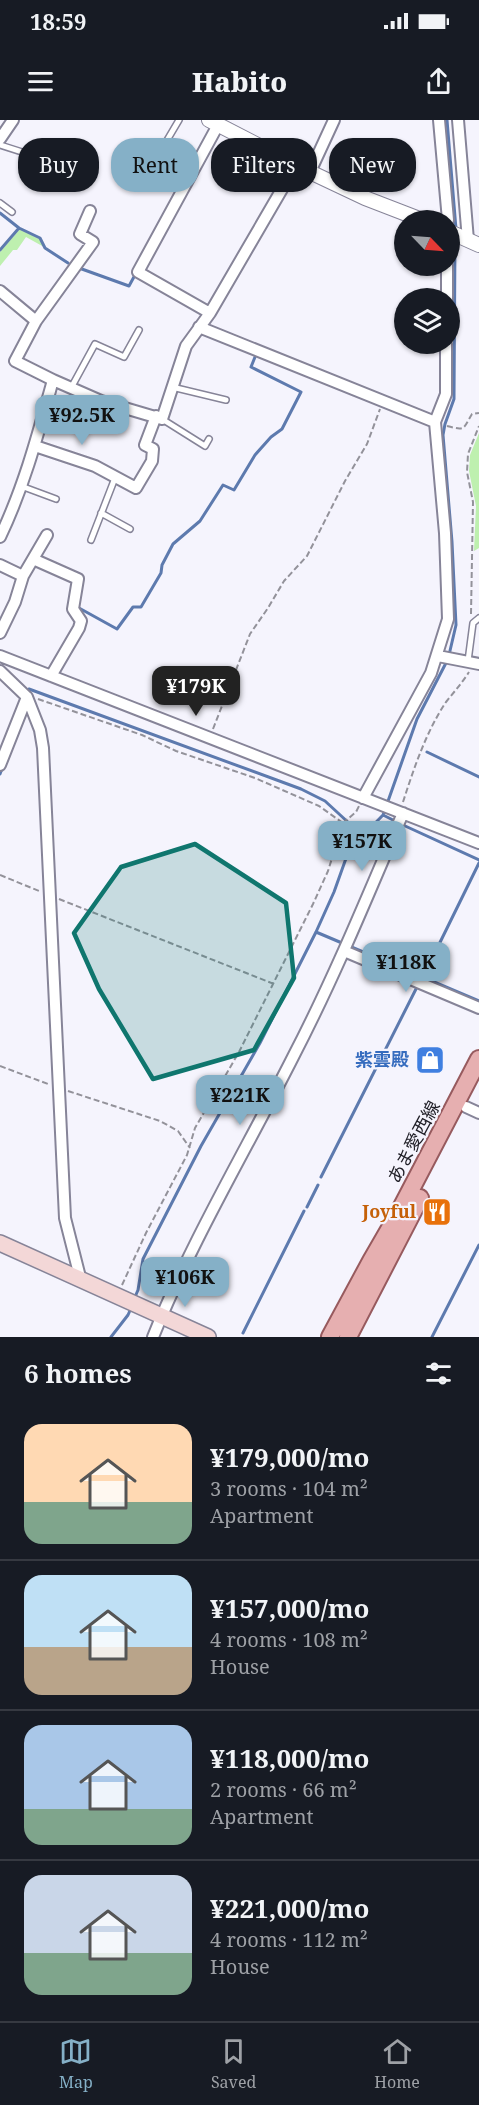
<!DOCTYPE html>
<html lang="en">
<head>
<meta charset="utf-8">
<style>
  :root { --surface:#171b24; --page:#20242c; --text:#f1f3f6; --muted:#9ea1a6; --line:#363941; --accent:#85b0c7 }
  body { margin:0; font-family:"Noto Serif","Noto Sans JP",serif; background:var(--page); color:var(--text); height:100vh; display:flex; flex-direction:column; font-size:22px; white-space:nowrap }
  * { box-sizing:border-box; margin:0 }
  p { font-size:20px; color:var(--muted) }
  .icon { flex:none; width:33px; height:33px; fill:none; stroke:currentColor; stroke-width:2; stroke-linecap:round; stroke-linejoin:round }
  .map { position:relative; height:1217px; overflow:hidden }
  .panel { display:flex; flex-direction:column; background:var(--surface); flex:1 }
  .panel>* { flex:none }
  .top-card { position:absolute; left:18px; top:18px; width:444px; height:54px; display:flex; gap:12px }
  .needle { width:39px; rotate:115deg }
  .controls { position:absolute; left:394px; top:90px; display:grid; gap:12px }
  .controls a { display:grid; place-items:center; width:66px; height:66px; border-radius:50%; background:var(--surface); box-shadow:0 2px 4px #0004; font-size:30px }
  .price { position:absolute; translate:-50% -51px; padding:0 14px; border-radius:12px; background:var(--accent); color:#111; font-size:20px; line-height:39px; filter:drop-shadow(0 2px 3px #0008) }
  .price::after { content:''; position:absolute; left:50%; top:36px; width:18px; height:14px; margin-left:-9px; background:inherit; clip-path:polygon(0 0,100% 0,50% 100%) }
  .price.current { background:#222; color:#fff }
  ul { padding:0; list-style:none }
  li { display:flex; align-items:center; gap:18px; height:150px; padding:0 24px }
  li+li { border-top:2px solid var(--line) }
  li span { display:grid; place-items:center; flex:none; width:168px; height:120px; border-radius:18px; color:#555 }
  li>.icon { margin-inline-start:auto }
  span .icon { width:72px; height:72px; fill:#fffc; stroke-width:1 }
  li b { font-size:26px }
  h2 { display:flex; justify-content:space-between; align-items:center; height:72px; padding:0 24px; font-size:26px }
  .chip { padding:0 21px; border-radius:24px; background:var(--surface); box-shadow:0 2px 4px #0004; font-size:21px; line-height:54px }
  .chip.current { background:var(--accent); color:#111 }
  .status { display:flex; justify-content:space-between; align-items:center; height:42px; padding:0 30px; background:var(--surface); direction:ltr }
  .status svg { height:16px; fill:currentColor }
  header { display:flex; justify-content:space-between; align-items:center; height:78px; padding:0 24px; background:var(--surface); font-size:27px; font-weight:800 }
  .dock { display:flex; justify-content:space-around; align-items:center; height:84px; border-top:2px solid var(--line); background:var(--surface); font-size:16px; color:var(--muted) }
  .dock a { display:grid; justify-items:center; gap:3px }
  .dock .current { color:var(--accent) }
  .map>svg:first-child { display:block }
  .green { fill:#bef0af }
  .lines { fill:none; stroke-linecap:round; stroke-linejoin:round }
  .stream { stroke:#5d7aae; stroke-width:3 }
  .service-casing { stroke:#868498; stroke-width:8 }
  .minor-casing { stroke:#868498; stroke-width:14 }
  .tertiary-casing { stroke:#868498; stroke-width:16 }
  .secondary-casing { stroke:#868498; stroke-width:18 }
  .primary-casing { stroke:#975a5e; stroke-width:20 }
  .path { stroke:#93929a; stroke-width:2; stroke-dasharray:6 3; stroke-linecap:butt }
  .service { stroke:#fff; stroke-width:5 }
  .minor { stroke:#fff; stroke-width:10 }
  .tertiary { stroke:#fff; stroke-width:14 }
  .secondary { stroke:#f3d7d7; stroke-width:15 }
  .primary { stroke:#e6afb0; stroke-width:16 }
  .marked { fill:#0f766e; fill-opacity:0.2; stroke:#0f766e; stroke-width:4.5; stroke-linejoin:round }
  .labels { text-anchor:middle; stroke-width:4.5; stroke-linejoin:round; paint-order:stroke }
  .shop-label { font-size:18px; font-weight:bold; fill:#366cbe; stroke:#f5f4fd; text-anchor:end }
  .street-label { font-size:18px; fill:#212028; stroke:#f5f4fd }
  .food-label { font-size:18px; font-weight:bold; fill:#c56008; stroke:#f5f4fd; text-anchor:end }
</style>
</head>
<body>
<div class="status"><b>18:59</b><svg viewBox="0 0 49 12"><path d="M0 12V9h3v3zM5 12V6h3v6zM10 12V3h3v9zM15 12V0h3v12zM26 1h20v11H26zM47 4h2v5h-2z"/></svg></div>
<header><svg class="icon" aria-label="menu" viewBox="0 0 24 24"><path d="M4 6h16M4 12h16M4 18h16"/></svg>Habito<svg class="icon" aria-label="share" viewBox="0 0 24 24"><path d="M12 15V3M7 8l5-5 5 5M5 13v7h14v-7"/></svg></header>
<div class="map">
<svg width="479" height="1217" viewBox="0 0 479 1217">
  <rect width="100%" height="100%" fill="#f5f4fd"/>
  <path class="green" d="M20,109L39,119L44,127L26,117L17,130H13L0,146V132Z
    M479,313V428L474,431L476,386L469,351L470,335Z"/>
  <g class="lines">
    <path class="stream" d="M447,0L456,109
      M0,93L19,108L40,118L45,128L68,143
      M0,130L19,108
      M79,148L129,166L135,155L136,156
      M79,488L117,509L133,487H141L161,453L162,445L173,424L200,401L223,365L234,370L255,335L271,317L282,309L301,272L251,247L255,237
      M449,535L456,505L452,422L443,315L445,304L454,279L455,119
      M29,569L301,669L325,681L363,716
      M427,632L479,657
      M0,654L3,646
      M387,684L417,599L447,541
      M383,695L395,701
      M403,705L479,740
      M316,812L479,881
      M423,857L479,743
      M321,1057L417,867
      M307,1087L318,1065
      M135,1177L138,1170L143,1139L201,1026L260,923L316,812L334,772L349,730L383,695L385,690
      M243,1213L304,1091
      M111,1217L128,1195L132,1186
      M432,1217L479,1125"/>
    <g class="service-casing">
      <path id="service" d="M0,25L69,47
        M143,61L179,0
        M0,83L12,92
        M172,267L226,280
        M71,268L95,224L124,237L139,210
        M162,299L205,326L209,319
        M21,366L56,379
        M101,393L130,409
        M91,420L115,358
        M468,541L473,503L479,498"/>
    </g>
    <g class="minor-casing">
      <path id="minor" d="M439,0L448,100
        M458,0L468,120
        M0,19L13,0
        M310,52L334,0
        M0,171L36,201L15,241L53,260C38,314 24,367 0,417
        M447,178V146
        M210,193L296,45
        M36,201L93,122L80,114L90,91
        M199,207L435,302
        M53,260L101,281L162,299L186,226L210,193L138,152L218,5
        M35,326L95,346L136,368L152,341L153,329L145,325L156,296
        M33,439L78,459L73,489L81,501L79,508L51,556
        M0,445L23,456
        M0,513L15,482L23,456L47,415
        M0,536L479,723
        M438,536L479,544
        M0,551L27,577L40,610L43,628L65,1098L81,1161
        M0,645L27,577
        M363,678L431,553L448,499L445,413L435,302L446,274V224
        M344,831L479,888
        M466,987L479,993
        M153,1217C192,1120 246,1030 293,937C334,858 368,775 403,693"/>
    </g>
    <g class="tertiary-casing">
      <path id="tertiary" d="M209,0L310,52L365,78L422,100
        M450,112L479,125"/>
    </g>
    <g class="secondary-casing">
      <path id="secondary" d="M0,1123L208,1217"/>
    </g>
    <g class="primary-casing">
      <path id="primary" d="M330,1217L371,1141L397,1096L479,939
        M348,1217L420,1078"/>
    </g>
    <path class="path" d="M447,306C466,311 463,309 472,294L479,293
      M471,494L473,382L467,352L468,334L479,306
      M38,579L142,615L176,631L255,658L319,686L343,703
      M213,609L250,514L268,488L284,461L307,436L345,361L367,324L380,289
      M403,682C414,648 426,612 446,582C454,572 462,563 469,552
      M0,755L39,771
      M59,779L274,864
      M0,946L48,964
      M68,971L160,1001L178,1011L190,1028
      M122,1165L146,1113L187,1035L195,1008L239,932L313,784L328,751L343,703L356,692L359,686"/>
    <use href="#service" class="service"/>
    <use href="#minor" class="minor"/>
    <use href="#tertiary" class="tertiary"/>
    <use href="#secondary" class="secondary"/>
    <use href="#primary" class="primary"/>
  </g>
  <path class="marked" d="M195,724L286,783L294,858L254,930L153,959L99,869L74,813L121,747Z"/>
  <defs>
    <g id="shop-square" transform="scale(1.5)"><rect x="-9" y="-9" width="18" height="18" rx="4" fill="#3f7fe0" stroke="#f5f4fd"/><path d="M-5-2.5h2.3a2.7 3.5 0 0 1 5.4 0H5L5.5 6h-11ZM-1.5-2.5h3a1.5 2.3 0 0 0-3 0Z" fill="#fff"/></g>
    <g id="restaurant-square" transform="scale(1.5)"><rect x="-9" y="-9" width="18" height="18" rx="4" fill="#e8710a" stroke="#f5f4fd"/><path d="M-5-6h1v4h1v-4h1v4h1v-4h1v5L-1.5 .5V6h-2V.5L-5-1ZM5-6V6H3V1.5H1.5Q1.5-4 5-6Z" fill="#fff"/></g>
  </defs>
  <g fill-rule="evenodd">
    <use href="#shop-square" x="430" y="940"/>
    <use href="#restaurant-square" x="437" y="1092"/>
  </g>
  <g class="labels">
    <g class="shop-label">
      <text x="409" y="946">紫雲殿</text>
    </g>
    <g class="street-label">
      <text transform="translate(414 1022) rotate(-62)" y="6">あま愛西線</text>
    </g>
    <g class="food-label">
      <text x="416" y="1098">Joyful</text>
    </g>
  </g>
</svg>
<div class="controls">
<a><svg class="needle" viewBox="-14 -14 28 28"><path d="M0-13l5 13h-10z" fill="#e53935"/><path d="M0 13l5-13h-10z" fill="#9ea1a6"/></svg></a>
<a><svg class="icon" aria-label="layers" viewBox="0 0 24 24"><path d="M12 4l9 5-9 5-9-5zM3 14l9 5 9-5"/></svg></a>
</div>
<b class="price" style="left:82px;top:326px">¥92.5K</b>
<b class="price current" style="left:196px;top:597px">¥179K</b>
<b class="price" style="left:362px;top:752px">¥157K</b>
<b class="price" style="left:406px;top:873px">¥118K</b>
<b class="price" style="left:240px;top:1006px">¥221K</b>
<b class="price" style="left:185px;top:1188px">¥106K</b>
<div class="top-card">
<a class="chip">Buy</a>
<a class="chip current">Rent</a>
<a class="chip">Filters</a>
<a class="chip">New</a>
</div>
</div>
<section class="panel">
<h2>6 homes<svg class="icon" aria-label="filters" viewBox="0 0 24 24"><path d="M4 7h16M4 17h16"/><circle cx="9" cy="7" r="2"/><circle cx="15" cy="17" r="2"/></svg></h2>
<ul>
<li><span style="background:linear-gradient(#ffd9b3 65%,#7fa58c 0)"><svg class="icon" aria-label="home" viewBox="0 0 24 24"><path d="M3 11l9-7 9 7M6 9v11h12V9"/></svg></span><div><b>¥179,000/mo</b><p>3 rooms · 104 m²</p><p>Apartment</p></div></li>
<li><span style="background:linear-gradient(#bfe0f5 60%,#b9a48a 0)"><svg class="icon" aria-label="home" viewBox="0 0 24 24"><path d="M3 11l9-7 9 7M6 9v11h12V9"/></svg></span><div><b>¥157,000/mo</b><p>4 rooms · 108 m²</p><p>House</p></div></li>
<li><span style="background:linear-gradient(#a9c7e8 70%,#7fa58c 0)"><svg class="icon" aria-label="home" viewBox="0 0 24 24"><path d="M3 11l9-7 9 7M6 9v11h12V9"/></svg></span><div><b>¥118,000/mo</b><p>2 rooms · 66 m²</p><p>Apartment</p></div></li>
<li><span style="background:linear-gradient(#c9d6e8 65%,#7fa58c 0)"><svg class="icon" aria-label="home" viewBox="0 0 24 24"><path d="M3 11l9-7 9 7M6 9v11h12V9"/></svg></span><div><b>¥221,000/mo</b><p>4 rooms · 112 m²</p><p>House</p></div></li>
</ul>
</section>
<nav class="dock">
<a class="current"><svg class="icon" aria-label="map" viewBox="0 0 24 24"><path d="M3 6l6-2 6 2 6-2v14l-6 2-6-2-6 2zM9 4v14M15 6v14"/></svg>Map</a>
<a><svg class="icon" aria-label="saved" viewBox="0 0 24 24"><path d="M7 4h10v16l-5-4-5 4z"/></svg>Saved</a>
<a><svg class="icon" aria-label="home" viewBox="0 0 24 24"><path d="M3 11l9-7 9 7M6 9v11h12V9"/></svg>Home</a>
</nav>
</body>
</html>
